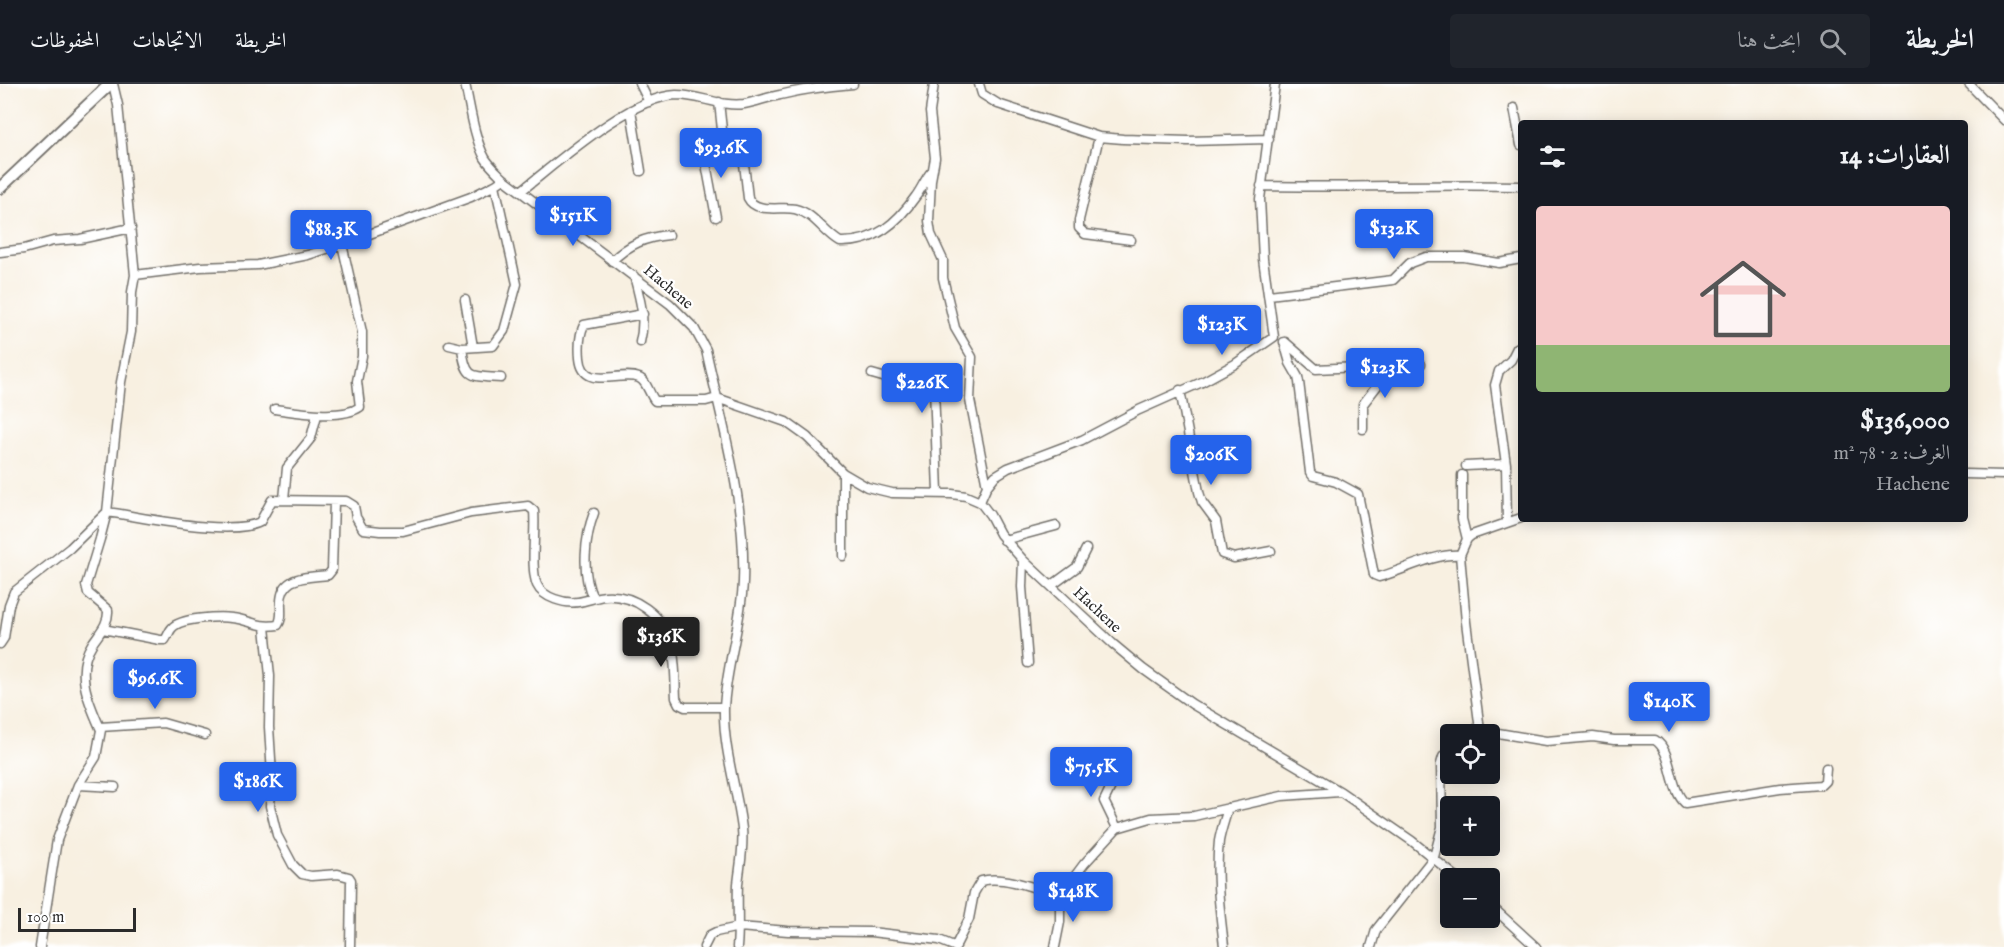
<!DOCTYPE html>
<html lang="ar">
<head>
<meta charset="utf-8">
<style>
  :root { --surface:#171b24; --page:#20242c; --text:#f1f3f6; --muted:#9ea1a6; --line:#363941; --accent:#2563eb }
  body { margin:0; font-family:"IM FELL English",Amiri,serif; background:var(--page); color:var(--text); direction:rtl; height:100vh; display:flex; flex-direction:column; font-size:22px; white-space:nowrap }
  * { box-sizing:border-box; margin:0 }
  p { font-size:20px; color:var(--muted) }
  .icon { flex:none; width:33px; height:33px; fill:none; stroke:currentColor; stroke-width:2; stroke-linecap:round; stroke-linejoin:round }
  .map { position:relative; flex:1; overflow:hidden; direction:ltr }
  .details { position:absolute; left:1518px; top:36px; width:450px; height:402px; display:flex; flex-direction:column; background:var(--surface); border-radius:6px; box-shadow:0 3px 15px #0003; direction:rtl }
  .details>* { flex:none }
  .controls { position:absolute; left:1440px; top:640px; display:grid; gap:12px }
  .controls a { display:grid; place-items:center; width:60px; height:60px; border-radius:6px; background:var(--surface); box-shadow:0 3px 15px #0003; font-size:30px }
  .scale { position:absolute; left:18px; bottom:15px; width:118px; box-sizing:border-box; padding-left:6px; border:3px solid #2b2b2b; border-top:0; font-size:16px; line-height:21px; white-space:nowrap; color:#2b2b2b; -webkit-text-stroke:4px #fff; paint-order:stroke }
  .price { position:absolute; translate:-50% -51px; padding:0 14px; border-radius:6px; background:var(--accent); color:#fff; font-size:20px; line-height:39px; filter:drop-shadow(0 2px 3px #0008) }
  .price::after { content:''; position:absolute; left:50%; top:36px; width:18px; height:14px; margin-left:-9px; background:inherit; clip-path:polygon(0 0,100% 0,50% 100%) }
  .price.active { background:#222; color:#fff }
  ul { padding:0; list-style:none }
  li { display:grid; align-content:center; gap:12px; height:318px; padding:0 18px }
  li+li { border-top:2px solid var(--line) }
  li span { display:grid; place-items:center; height:186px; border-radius:6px; color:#555 }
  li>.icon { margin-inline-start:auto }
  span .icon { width:108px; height:108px; fill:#fffc; stroke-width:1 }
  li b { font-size:26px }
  h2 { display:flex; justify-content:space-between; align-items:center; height:72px; padding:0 18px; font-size:26px }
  header { display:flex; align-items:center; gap:36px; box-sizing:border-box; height:84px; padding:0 30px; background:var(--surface); border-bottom:2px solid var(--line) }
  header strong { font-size:28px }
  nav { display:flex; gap:33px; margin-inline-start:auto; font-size:21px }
  .search { width:420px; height:54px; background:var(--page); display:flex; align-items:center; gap:15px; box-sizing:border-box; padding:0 21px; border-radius:6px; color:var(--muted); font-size:22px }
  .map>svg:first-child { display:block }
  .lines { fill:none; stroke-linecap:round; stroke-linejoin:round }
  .minor-casing { stroke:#73706b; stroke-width:11 }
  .major-casing { stroke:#73706b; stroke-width:14 }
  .minor { stroke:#fff; stroke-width:8 }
  .major { stroke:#fff; stroke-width:10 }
  .labels { text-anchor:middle; stroke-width:4.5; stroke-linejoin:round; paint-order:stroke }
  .street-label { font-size:16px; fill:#2b2b2b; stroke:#fff }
</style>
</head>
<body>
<header>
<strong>الخريطة</strong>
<div class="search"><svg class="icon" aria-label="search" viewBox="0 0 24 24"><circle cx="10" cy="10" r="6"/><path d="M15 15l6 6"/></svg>ابحث هنا</div>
<nav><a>الخريطة</a><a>الاتجاهات</a><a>المحفوظات</a></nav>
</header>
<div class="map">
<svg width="2004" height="863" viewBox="0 0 2004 863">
  <rect width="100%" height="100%" fill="#fff"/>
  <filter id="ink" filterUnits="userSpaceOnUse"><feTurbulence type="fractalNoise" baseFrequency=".0167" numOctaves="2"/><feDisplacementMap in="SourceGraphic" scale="12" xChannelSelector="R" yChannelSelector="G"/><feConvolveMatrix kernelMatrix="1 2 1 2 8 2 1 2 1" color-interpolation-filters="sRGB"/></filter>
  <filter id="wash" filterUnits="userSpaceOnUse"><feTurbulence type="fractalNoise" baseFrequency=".008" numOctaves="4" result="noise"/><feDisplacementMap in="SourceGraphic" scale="24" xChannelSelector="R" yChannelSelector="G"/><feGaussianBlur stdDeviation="1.35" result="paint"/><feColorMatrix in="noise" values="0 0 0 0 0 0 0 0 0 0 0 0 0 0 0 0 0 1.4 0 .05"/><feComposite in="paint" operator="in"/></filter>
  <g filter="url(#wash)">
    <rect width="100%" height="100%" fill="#f8f0e1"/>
  </g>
  <g filter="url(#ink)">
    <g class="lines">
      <g class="minor-casing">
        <path id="minor" d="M465,0C470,22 474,54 485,74C490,82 497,88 504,95L670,220L694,244L706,266C723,343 746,419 743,498C741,541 726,582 724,624C723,665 737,705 742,745C744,764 740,781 738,800C737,821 739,842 737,863
          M640,0L649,18
          M934,0L930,28L935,74L931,96L929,137L931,150L943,176V194L955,244L972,273L970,316L987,402
          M979,0L982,10L998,20L1099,53L1123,55L1188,57L1269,55
          M1969,0L2004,36
          M719,18L723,55L734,60L743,71L748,114C756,130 781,122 795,125C814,129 824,149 840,158C875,159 897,139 916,112C922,104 925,95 931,88
          M1514,24L1521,61
          M631,26L641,87
          M1099,53L1079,136V144L1085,150L1131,156
          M1261,102C1348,104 1434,100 1521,102
          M521,107C558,78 630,13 676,11C699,11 721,23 744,20C756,18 768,13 780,11C804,5 828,2 853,0
          M716,133L704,69L709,60L723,55
          M0,168L24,165L53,157L80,155L131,144
          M612,177C629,160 646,153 669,151
          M135,191L200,183L258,181L308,171L342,160L471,113L495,101L504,95
          M634,192C640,214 646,235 640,258
          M1269,211L1393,196L1410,179L1426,173H1464L1499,179L1521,175
          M465,216L473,263
          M643,230L584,241C579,251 579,263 580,274C583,308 620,286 639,294C647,297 649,310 655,317H706L717,314
          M1284,258L1290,279L1298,293L1299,298L1310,388L1313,392L1336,398L1358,410L1374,491L1379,493C1404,486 1435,469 1460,471
          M1285,258L1316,285L1421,280
          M449,261L462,264L493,262L504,247L517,200L495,101
          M462,264C466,296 472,292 501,294
          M872,290L886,294L925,293L932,296L934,304L938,408
          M1180,306L1199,408L1202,418L1216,437L1222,470L1234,474L1271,467
          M717,314L786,338L807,353L843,389L867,403L892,409L952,410L966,412L980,418L990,431L1000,450L1023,476L1113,560L1143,585L1192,620L1341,708L1412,757L1459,795
          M275,325C297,328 341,336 360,323L357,297L362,272V248L342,160
          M1363,345V320L1377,302V284
          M1466,382L1506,380
          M843,389V472
          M1965,390L2004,391
          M1462,391V435L1467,455
          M284,415L287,384L311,354L317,331
          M980,418L987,402L995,392L1008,384L1082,356L1139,326L1202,298L1235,280L1274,253L1263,175L1260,115L1275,0
          M1507,438L1506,380L1495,301L1499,287L1511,276L1517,264L1521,262
          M1004,456L1056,442
          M1023,476L1022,503L1028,579
          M1051,502L1077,483L1086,465
          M593,514C581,490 585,453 594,429
          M265,543L270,592L269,643L272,691L270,722L277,751L293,781L302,790L311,792L338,790L349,793L351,796L350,863
          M103,545L160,556H165C168,552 169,547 172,544C180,534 220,532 232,534C251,536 256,544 278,541C282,535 281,531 281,523C279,491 304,494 328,491L332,486L334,418
          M0,560L4,554L9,521L14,508L70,464L107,428C143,433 230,453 260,438L272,416L346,417L354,422L356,433L363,445L380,447H403L471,429L528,422L534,427C536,447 530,484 537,501C543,514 565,520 578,518C587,517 595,513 605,512C634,510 663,531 671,559C676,576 675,596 676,614L679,620L685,623H724
          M100,643L163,639L205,651
          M1480,646L1546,657L1593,653L1614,656H1655C1673,667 1669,705 1685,719L1780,704L1821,701L1825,697L1826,684
          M1471,651L1480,646L1466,538L1460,471L1467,455L1472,451L1521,434
          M78,701L115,703
          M1117,744L1104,717L1120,684
          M1490,821L1536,863
          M1224,862C1220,827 1215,792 1219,757C1221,746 1225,735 1228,724
          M40,863L57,756L78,701L96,673L101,646C89,619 74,588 92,560C99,549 109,540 108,526L88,509L86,501L100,455L107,428L121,298L131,248L132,208L135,191L118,21L113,0
          M704,863L710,851L716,848L739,843L788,847L871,848L939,856L956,863
          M955,863L969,835L974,809L981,797C1004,791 1038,805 1060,812
          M1055,863L1060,838V812L1084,780L1117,744L1151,734L1194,732L1282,712L1340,708
          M1371,863L1376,846L1434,773L1442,743L1441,680L1443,673L1450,664"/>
      </g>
      <g class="major-casing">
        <path id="major" d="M0,104L110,0"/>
      </g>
      <use href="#minor" class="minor"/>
      <use href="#major" class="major"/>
    </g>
  </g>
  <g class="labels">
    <g class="street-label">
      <text transform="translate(669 202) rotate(40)" y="6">Hachene</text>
      <text transform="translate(1098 525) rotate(43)" y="6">Hachene</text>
    </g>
  </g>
</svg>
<div class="controls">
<a><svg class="icon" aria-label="locate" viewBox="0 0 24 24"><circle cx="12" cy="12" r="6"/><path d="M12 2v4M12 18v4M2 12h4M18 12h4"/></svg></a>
<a>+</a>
<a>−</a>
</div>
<div class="scale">100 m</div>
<b class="price" style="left:721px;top:95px">$93.6K</b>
<b class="price" style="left:573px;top:163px">$151K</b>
<b class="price" style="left:1394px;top:176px">$132K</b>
<b class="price" style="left:331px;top:177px">$88.3K</b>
<b class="price" style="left:1222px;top:272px">$123K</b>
<b class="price" style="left:1385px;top:315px">$123K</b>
<b class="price" style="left:922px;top:330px">$226K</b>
<b class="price" style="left:1211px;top:402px">$206K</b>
<b class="price active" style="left:661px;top:584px">$136K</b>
<b class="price" style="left:155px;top:626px">$96.6K</b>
<b class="price" style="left:1669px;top:649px">$140K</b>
<b class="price" style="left:1091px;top:714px">$75.5K</b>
<b class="price" style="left:258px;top:729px">$186K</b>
<b class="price" style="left:1073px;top:839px">$148K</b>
<section class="details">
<h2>العقارات: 14<svg class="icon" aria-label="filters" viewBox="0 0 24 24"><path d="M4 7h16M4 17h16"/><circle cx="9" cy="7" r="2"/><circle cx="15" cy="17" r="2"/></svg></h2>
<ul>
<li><span style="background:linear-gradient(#f6c9c9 75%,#8fb573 0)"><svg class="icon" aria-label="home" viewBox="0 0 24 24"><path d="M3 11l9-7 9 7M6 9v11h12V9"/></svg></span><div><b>$136,000</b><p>الغرف: 2 · 78 m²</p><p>Hachene</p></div></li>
</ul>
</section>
</div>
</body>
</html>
